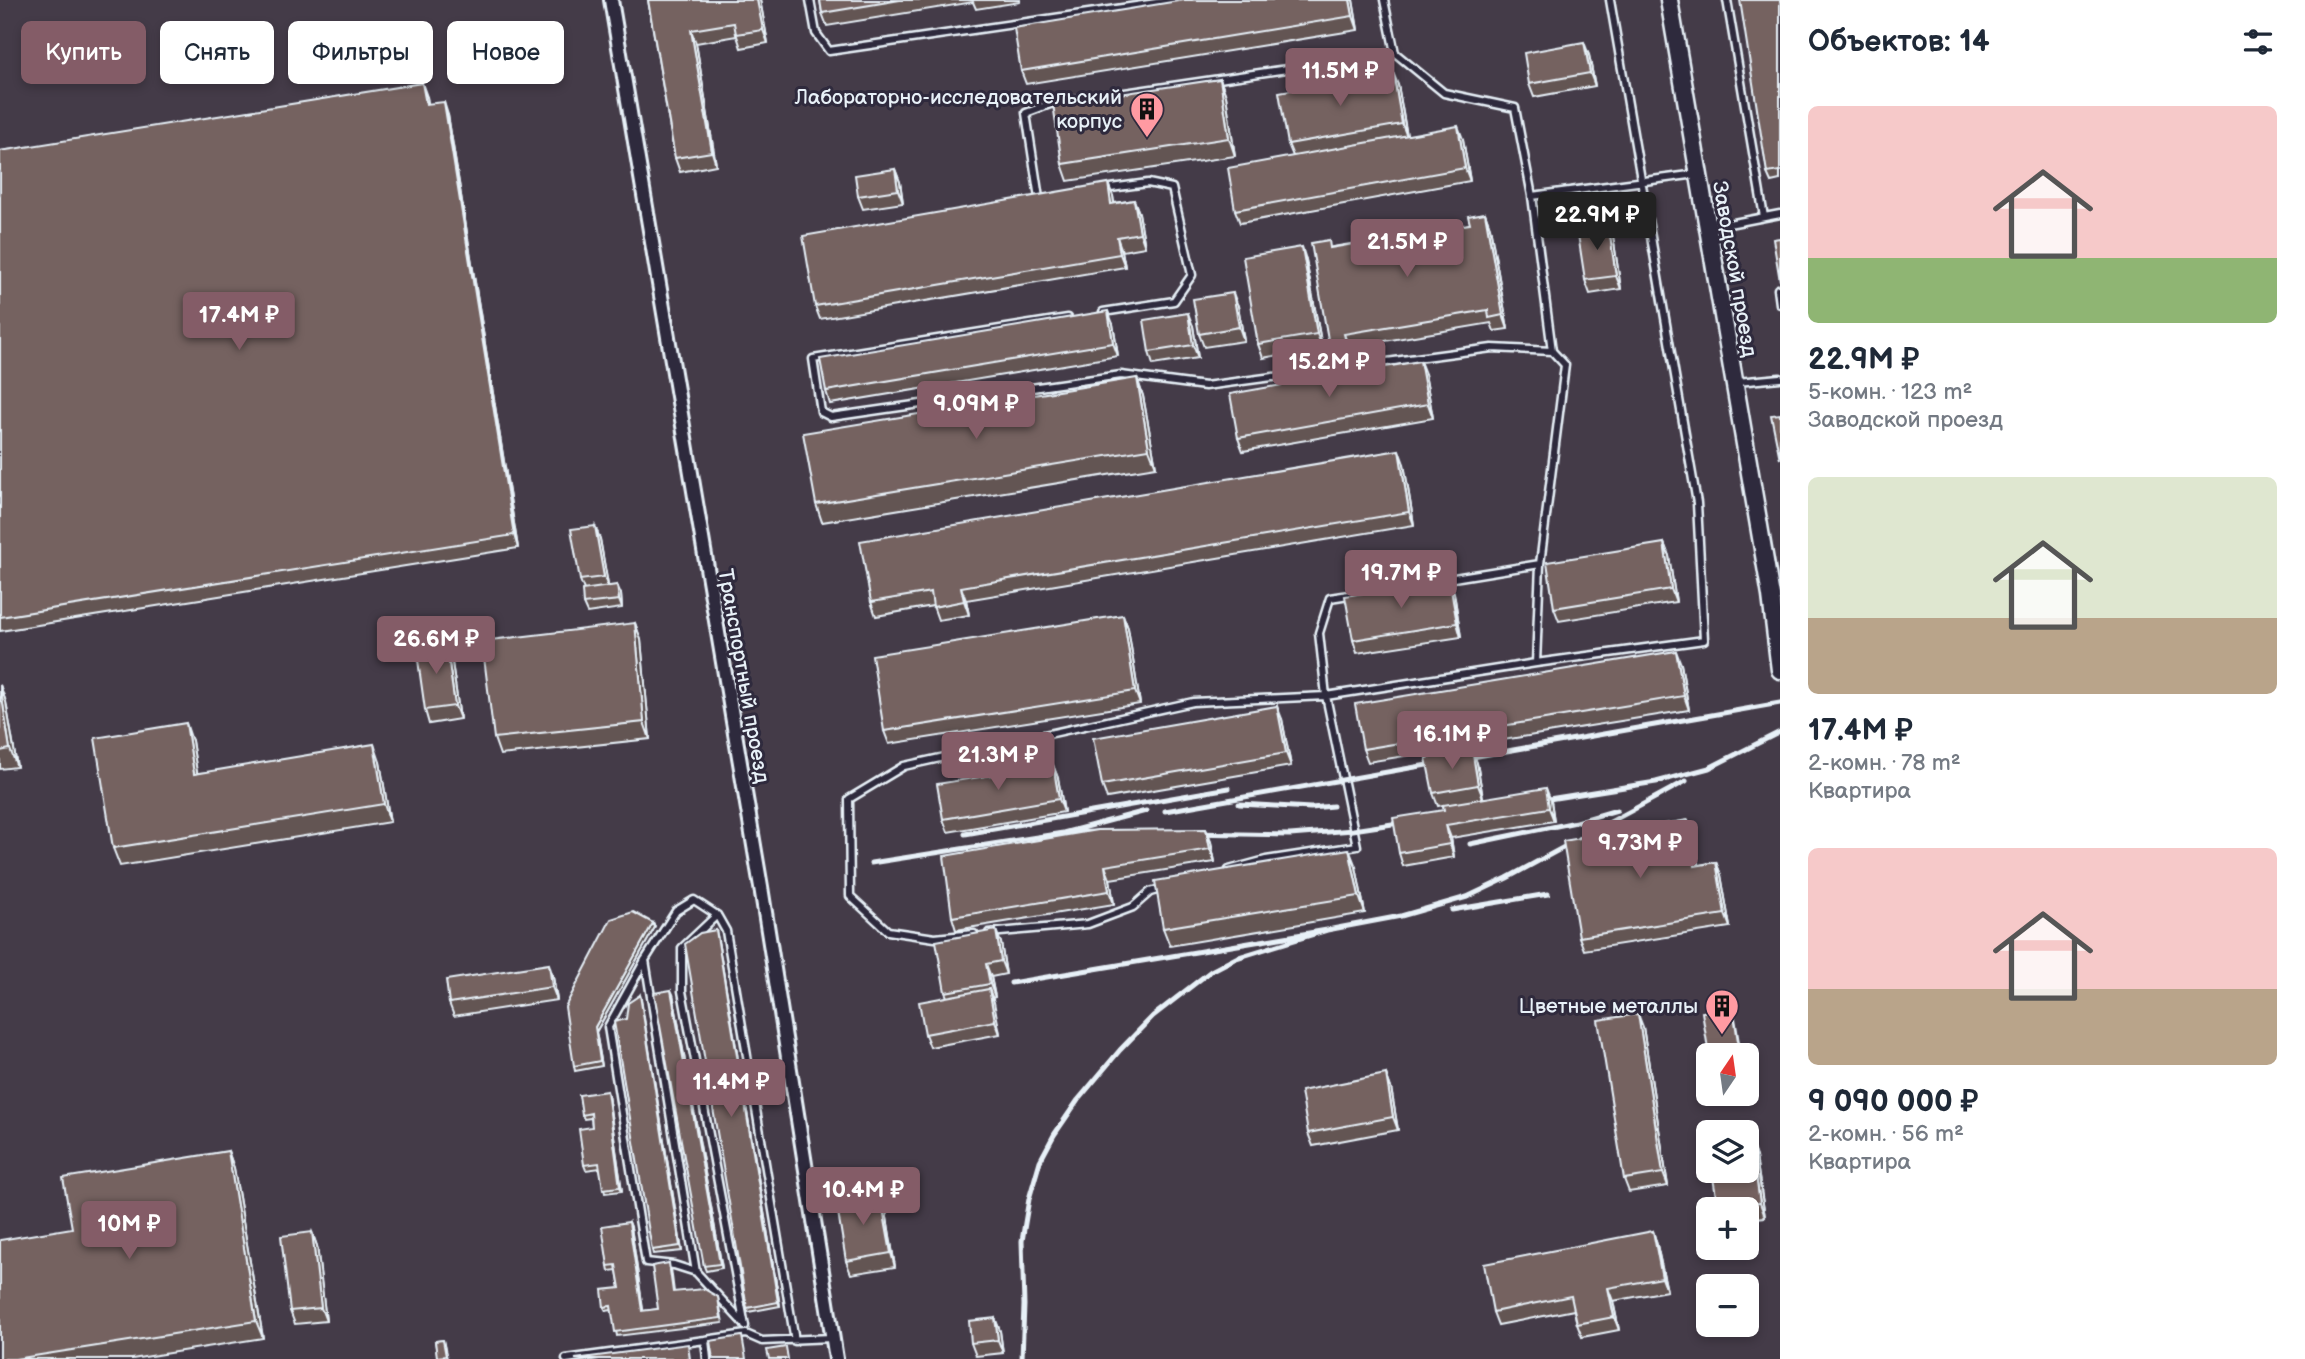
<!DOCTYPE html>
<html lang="ru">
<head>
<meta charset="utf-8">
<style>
  :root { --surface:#fff; --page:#f2f2f3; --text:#1f2937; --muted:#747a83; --accent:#845c67 }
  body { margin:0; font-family:"Balsamiq Sans",sans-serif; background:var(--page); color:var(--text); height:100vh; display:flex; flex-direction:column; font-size:26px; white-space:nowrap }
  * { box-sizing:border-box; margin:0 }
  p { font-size:23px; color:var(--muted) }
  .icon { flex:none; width:38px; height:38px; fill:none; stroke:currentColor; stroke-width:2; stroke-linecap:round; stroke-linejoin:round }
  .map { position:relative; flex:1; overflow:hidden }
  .panel { display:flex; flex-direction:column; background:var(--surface); width:525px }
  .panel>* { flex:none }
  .guide { position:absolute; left:21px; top:21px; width:665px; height:63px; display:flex; gap:14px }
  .needle { width:46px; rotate:13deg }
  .buttons { position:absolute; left:1696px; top:1043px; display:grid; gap:14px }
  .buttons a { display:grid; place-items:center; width:63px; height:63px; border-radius:10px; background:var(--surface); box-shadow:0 4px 10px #0003; font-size:35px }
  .price { position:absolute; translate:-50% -60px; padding:0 16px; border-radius:7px; background:var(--accent); color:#fff; font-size:23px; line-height:46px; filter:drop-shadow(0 2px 4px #0008) }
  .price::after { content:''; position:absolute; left:50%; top:42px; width:21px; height:16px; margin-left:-10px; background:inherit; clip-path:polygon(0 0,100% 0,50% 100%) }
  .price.active { background:#222; color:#fff }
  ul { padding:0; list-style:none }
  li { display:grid; align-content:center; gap:14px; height:371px; padding:0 28px }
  li span { display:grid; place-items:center; height:217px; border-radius:10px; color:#555 }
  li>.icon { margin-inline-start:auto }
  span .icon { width:126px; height:126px; fill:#fffc; stroke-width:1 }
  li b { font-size:30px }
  h2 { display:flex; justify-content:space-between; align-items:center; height:84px; padding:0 28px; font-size:30px }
  .tag { padding:0 24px; border-radius:10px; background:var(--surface); box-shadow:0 4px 10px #0003; font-size:24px; line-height:63px }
  .tag.active { background:var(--accent); color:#fff }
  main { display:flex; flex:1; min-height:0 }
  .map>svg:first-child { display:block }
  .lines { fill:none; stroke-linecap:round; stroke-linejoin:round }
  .service-casing { stroke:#e8f1f8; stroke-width:11 }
  .minor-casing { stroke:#e8f1f8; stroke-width:18 }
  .tertiary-casing { stroke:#e8f1f8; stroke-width:21 }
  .service { stroke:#2f2a3d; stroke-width:6 }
  .minor { stroke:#2f2a3d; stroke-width:12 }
  .tertiary { stroke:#2f2a3d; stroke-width:16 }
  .rail { stroke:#e8f1f8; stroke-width:5 }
  .wall { fill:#645453; stroke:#e8f1f8; stroke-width:2 }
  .shaded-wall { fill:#514544; stroke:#e8f1f8; stroke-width:2 }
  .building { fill:#746261; stroke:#e8f1f8; stroke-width:2 }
  .labels { text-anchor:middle; stroke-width:6; stroke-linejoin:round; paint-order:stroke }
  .poi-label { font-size:21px; fill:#e8f1f8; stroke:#2f2a3d; text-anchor:end }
  .street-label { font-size:21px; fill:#e8f1f8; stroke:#2f2a3d }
</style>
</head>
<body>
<main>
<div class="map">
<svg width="1780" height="1359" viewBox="0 0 1780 1359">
  <rect width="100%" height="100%" fill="#443b48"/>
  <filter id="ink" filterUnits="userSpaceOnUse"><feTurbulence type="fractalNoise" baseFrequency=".0143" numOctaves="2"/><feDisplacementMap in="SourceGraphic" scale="14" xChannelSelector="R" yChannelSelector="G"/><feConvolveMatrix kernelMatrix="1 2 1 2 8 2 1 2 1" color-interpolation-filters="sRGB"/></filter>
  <g filter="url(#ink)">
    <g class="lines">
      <g class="service-casing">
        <path id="service" d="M810,0L816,33L829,51L1177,0
          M1384,0L1395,53
          M1727,0L1764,217
          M1532,196L1697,174
          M1039,198L1026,113L1050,104L1395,53L1444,93L1515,108L1532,196L1552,351
          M1708,228L1780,214
          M1778,289L1780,304
          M1103,312L1174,301L1192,275L1172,188L1148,183L1103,189
          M1068,318L813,359L821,412L831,417L1121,375L1205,386L1492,348L1552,351L1565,365L1540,564L1536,663
          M1737,382L1780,378
          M1229,870L1266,860L1357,846L1326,696L1319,633L1330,598L1540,564
          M717,915L682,948V991L745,1326
          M989,933L1088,924L1133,907L1150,892L1164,888
          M974,934L935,938L888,931L850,896L849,799L904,766L1193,702L1326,696L1536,663L1704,640L1697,503L1610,0
          M645,960L696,1272L674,1265L646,1262L608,1027L645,960L676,911L694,900L717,915L726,931L795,1341
          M696,1272L744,1324
          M566,1359L705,1340
          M707,1359L705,1340L746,1334L762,1341L832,1338"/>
      </g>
      <g class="minor-casing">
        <path id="minor" d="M611,0L761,887L836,1359"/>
      </g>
      <g class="tertiary-casing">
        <path id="tertiary" d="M1669,0L1771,596L1780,670"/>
      </g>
      <use href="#service" class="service"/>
      <use href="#minor" class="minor"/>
      <use href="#tertiary" class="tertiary"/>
      <path class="rail" d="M1530,802L1656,782L1709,768L1780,732
        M1239,804L1311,808L1333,806
        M1165,811L1780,703
        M1063,833L1098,832
        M1189,833L1290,835L1353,830L1412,821
        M965,834L1229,788
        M1470,844L1576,822L1617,810
        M871,863L1063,833L1146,811
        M1452,910L1548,894
        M1327,930L1401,916L1467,897L1507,878L1686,781
        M1011,983L1327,930L1236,958L1211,971L1153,1016L1120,1050L1078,1100L1054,1135L1040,1161L1029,1199L1022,1241L1024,1305L1022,1359"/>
    </g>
    <path class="wall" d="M648,0H760L768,43L741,48L737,36L696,43L716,165L680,172L675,158Z
      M820,0H1020V2L976,9L973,2L827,26L822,13Z
      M1184,0H1353L1358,30L1026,84L1021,71Z
      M1780,0V180L1771,182L1767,173Z
      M1589,55L1595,86L1534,97L1529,84Z
      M1220,79L1226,96L1235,156L1068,181L1062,164Z
      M1398,85L1407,135L1463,139L1470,181L1240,223L1235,210L1293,156L1288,144Z
      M427,97L428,104L448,115L518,548L0,631V151Z
      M895,169L900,182L903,203L863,209L858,196Z
      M1113,196L1114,203L1134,200L1139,213L1145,247L1122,251L1125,267L820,319L815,306Z
      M1485,213L1490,227L1508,329L1494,331L1491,323L1349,347L1351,355L1334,358L1329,345L1332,247L1470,224Z
      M1608,223L1613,236L1621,289L1590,294L1585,280Z
      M1306,260L1322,347L1263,358L1258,344Z
      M1238,306L1244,341L1204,347L1199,334Z
      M1113,324L1118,356L830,404L826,391Z
      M1193,326L1198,358L1153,365L1149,352Z
      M1425,374L1433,418L1243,451L1238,438Z
      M1137,378L1143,396L1156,467L822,522L816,504Z
      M1404,464L1414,525L966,600L969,615L938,620L933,606L876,616L871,602Z
      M595,526L600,539L608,586L621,594L622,608L587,613L583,604L584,590L580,580Z
      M1664,543L1669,556L1676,602L1559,621L1554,608Z
      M1449,579L1454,593L1461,637L1357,653L1353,640Z
      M1123,615L1128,628L1140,704L889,744L884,731Z
      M635,623L641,640L650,739L500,755L494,738Z
      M451,655L460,719L429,724L425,710Z
      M1681,664L1689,710L1368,762L1363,749Z
      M0,685L6,702L17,767L0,769Z
      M1282,719L1291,766L1107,798L1102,785Z
      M192,741L197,773L380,762L390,822L120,866L113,848Z
      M1472,749L1477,763L1483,798L1551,801L1554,821L1451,838L1454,857L1403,866L1399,853L1444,810L1443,805L1438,806L1433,793Z
      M1053,765L1058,778L1064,812L948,832L943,819Z
      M1688,820L1693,833L1698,865L1716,862L1721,875L1730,927L1584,950L1579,937Z
      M1206,829L1211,842L1215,862L1110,879L1114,904L956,930L952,917Z
      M1356,867L1365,913L1170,946L1163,928Z
      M655,927L596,1032L602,1066L575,1071L574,1066Z
      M717,935L780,1306L748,1312L747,1308Z
      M1001,943L1006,974L991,977L995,997L992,998L1000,1034L930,1047L925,1034L947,997L945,992Z
      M553,977L557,1000L454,1016L449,1003Z
      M673,994L722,1268L706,1271L704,1266Z
      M640,995L682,1251L653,1254L652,1250L626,1019Z
      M1643,1027L1668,1186L1629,1192L1624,1179Z
      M1386,1074L1391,1088L1398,1130L1313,1146L1308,1133Z
      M608,1095L622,1191L605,1193L600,1168L586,1170L584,1165L592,1127L591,1118L584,1119L582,1115Z
      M1751,1143L1756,1157L1765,1217L1746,1219V1209H1718Z
      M228,1151L234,1168L263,1338L132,1359H0L72,1228Z
      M880,1192L885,1205L895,1267L851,1274L846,1261Z
      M629,1222L631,1227L643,1311L658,1309L671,1268L674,1292L718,1297L723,1323L617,1336L612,1310L606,1311L604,1307L620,1288L617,1270L609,1271L608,1266Z
      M1653,1231L1657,1245L1667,1291L1613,1301L1619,1330L1582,1337L1577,1324L1574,1310L1498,1325L1493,1312Z
      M312,1232L317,1246L326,1321L295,1324L290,1311Z
      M995,1318L1000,1331L1003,1353L976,1356L971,1343Z
      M443,1340L447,1359H438L435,1341Z"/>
    <path class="shaded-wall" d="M757,0H760L768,43L763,30Z
      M1350,0H1353L1358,30L1353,16Z
      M691,30L696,43L716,165L712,152Z
      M1584,42L1589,55L1595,86L1590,73Z
      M1393,72L1398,85L1407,137L1402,124Z
      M1220,79L1226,96L1235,156L1229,138Z
      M422,83L427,97L430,118L426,104Z
      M444,102L448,115L518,548L514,535Z
      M1458,126L1463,139L1470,181L1465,168Z
      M895,169L900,182L903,203L898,190Z
      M1108,183L1113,196L1116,217L1111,204Z
      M1134,200L1139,213L1145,247L1140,233Z
      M1485,213L1490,227L1508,329L1503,315Z
      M1608,223L1613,236L1621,289L1616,276Z
      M1117,237L1122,251L1125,267L1120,254Z
      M1302,247L1306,260L1322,347L1317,334Z
      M1233,293L1238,306L1244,341L1239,327Z
      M1108,311L1113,324L1118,356L1113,343Z
      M1188,313L1193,326L1198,358L1193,345Z
      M1344,334L1349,347L1351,355L1346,342Z
      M1420,361L1425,374L1433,418L1428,404Z
      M1137,378L1143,396L1156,467L1149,449Z
      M1399,450L1404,464L1414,525L1409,512Z
      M595,526L600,539L609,590L604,577Z
      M1664,543L1669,556L1676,602L1671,589Z
      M1449,579L1454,593L1461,637L1457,623Z
      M617,585L621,594L622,608L619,600Z
      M961,587L966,600L969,615L964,601Z
      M1123,615L1128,628L1140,704L1135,691Z
      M635,623L641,640L650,739L644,722Z
      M446,642L451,655L460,719L455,706Z
      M1676,651L1681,664L1689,710L1684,696Z
      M0,685L6,702L17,767L10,749Z
      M1277,706L1282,719L1291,766L1286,753Z
      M186,723L192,741L200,791L194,774Z
      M374,744L380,762L390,822L384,804Z
      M1472,749L1477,763L1483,798L1478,785Z
      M1053,765L1058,778L1064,812L1059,799Z
      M1546,788L1551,801L1554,821L1549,808Z
      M1688,820L1693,833L1700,879L1695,866Z
      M1446,825L1451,838L1454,857L1450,844Z
      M1206,829L1211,842L1215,862L1210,849Z
      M1349,849L1356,867L1365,913L1359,896Z
      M1716,862L1721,875L1730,927L1725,914Z
      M1105,866L1110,879L1114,904L1109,891Z
      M653,923L655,927L596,1032L602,1066L595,1027Z
      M716,930L717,935L780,1306L778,1302Z
      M996,930L1001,943L1006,974L1001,961Z
      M549,964L553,977L557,1000L552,987Z
      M986,964L991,977L995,997L990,984Z
      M989,989L994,1002L1000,1034L995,1021Z
      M671,990L673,994L722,1268L720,1264Z
      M640,995L641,999L682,1251L680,1246Z
      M1733,1008L1734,1012L1741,1055H1740Z
      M1638,1014L1643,1027L1668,1186L1663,1173Z
      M1386,1074L1391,1088L1398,1130L1393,1117Z
      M607,1091L608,1095L622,1191L620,1187Z
      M1751,1143L1756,1157L1765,1217L1760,1203Z
      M228,1151L234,1168L263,1338L256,1321Z
      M880,1192L885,1205L895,1267L891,1253Z
      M629,1222L631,1227L644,1316L642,1311Z
      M1653,1231L1657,1245L1667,1291L1662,1278Z
      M312,1232L317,1246L326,1321L321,1308Z
      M1608,1288L1613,1301L1619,1330L1614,1317Z
      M995,1318L1000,1331L1003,1353L998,1340Z"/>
    <path class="building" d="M648,0H757L763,30L736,34L734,23L691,30L712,152L675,158Z
      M820,0H900L822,13Z
      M1184,0H1350L1353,16L1021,71L1014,28Z
      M1740,0H1780V171L1767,173Z
      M1584,42L1590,73L1529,84L1524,53Z
      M1393,72L1402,124L1288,144L1279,92Z
      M1220,79L1229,138L1062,164L1053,104Z
      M422,83L426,104L444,102L514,535L0,617V151Z
      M1458,126L1465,168L1235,210L1228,168Z
      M895,169L898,190L858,196L855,175Z
      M1108,183L1111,204L1134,200L1140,233L1117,237L1120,254L815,306L803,236Z
      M1485,213L1503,315L1489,318L1488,310L1344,334L1346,342L1329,345L1311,243L1329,240L1330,248L1470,224L1468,216Z
      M1608,223L1616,276L1585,280L1577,228Z
      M1780,238V281L1773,239Z
      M1302,247L1317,334L1258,344L1243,257Z
      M1233,293L1239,327L1199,334L1193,299Z
      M1108,311L1113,343L826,391L820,359Z
      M1188,313L1193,345L1149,352L1144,320Z
      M1420,361L1428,404L1238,438L1230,394Z
      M1137,378L1149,449L816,504L803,433Z
      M1780,414V459L1771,415Z
      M1399,450L1409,512L961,587L964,601L933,607L931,592L871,602L860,541Z
      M595,526L604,577L580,580L571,529Z
      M1664,543L1671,589L1554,608L1547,562Z
      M1449,579L1457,623L1353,640L1345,596Z
      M617,585L619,600L583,604L582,590Z
      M1123,615L1135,691L884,731L872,655Z
      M635,623L644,722L494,738L482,641Z
      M446,642L455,706L425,710L416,646Z
      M1676,651L1684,696L1363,749L1355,704Z
      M0,685L10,749L0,751Z
      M1277,706L1286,753L1102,785L1093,738Z
      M186,723L194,774L374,744L384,804L113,848L95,738Z
      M1472,749L1478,785L1433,793L1426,758Z
      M1053,765L1059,799L943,819L937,784Z
      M1546,788L1549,808L1446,825L1450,844L1399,853L1393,818L1444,810L1443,805Z
      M1688,820L1695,866L1716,862L1725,914L1579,937L1563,841Z
      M1206,829L1210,849L1105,866L1109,891L952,917L944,856L1097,830Z
      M1349,849L1359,896L1163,928L1155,881Z
      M633,912L653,923L595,1027L600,1061L574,1066L565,1007L611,919Z
      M716,930L778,1302L747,1308L685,944L700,933Z
      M996,930L1001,961L986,964L990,984L945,992L936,941Z
      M549,964L552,987L449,1003L446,980Z
      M989,989L995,1021L925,1034L919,1002Z
      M671,990L720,1264L704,1266L654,993Z
      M640,995L680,1246L652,1250L614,1022L626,1019L628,1003Z
      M1733,1008L1740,1055H1709L1702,1012Z
      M1638,1014L1663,1173L1624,1179L1598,1020Z
      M1386,1074L1393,1117L1308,1133L1301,1091Z
      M607,1091L620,1187L603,1189L599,1163L584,1165L579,1129L592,1127L591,1113L582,1115L579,1095Z
      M1751,1143L1760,1203L1718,1209L1712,1171H1746V1144Z
      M228,1151L256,1321L15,1359H0V1240L72,1228L63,1178Z
      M880,1192L891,1253L846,1261L836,1200Z
      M629,1222L642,1311L658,1309L652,1266L669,1263L673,1292L704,1289L718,1297L721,1318L615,1332L611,1306L604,1307L602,1290L620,1288L616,1265L608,1266L602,1226Z
      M1653,1231L1662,1278L1608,1288L1614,1317L1577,1324L1571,1296L1493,1312L1484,1264Z
      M312,1232L321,1308L290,1311L281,1236Z
      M995,1318L998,1340L971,1343L969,1321Z
      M742,1336L746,1359H713L710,1341Z
      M443,1340L446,1356L437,1357L435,1341Z
      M688,1344L690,1359H575Z
      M786,1347L788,1359H769L767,1350Z"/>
  </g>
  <defs>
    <g id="building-pin" transform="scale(1.75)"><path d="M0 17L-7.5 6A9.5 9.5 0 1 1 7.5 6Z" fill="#ff9aa2" stroke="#2f2a3d"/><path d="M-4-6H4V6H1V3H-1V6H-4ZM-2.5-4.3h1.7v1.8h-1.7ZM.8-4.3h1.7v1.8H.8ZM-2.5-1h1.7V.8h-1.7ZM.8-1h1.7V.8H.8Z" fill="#111"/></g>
  </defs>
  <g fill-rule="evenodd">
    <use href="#building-pin" x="1147" y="109"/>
    <use href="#building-pin" x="1722" y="1006"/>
  </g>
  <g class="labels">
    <g class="poi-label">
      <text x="1122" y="104">Лабораторно-исследовательский<tspan x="1122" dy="24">корпус</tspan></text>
      <text x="1698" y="1013">Цветные металлы</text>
    </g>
    <g class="street-label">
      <text transform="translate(1735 269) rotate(80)" y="7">Заводской проезд</text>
      <text transform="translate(744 676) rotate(80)" y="7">Транспортный проезд</text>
    </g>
  </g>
</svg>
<div class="buttons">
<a><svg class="needle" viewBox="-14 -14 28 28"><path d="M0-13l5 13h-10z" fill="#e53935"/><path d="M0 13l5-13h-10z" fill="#747a83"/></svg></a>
<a><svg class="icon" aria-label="layers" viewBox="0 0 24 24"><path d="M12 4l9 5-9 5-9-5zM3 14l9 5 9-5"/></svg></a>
<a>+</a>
<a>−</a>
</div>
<b class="price" style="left:1340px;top:108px">11.5M ₽</b>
<b class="price active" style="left:1597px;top:252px">22.9M ₽</b>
<b class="price" style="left:1407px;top:279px">21.5M ₽</b>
<b class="price" style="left:239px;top:352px">17.4M ₽</b>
<b class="price" style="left:1329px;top:399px">15.2M ₽</b>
<b class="price" style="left:976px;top:441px">9.09M ₽</b>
<b class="price" style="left:1401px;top:610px">19.7M ₽</b>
<b class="price" style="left:436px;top:676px">26.6M ₽</b>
<b class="price" style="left:1452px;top:771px">16.1M ₽</b>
<b class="price" style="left:998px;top:792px">21.3M ₽</b>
<b class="price" style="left:1640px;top:880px">9.73M ₽</b>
<b class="price" style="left:731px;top:1119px">11.4M ₽</b>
<b class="price" style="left:863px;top:1227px">10.4M ₽</b>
<b class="price" style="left:129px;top:1261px">10M ₽</b>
<div class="guide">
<a class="tag active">Купить</a>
<a class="tag">Снять</a>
<a class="tag">Фильтры</a>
<a class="tag">Новое</a>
</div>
</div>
<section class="panel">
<h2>Объектов: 14<svg class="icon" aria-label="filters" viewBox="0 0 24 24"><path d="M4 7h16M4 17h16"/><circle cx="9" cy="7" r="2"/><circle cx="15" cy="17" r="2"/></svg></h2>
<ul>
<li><span style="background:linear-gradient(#f6c9c9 70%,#8fb573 0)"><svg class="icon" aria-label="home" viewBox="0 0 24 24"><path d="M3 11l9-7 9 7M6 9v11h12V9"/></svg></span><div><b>22.9M ₽</b><p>5-комн. · 123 m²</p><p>Заводской проезд</p></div></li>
<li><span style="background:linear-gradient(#dfe7d0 65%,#b9a48a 0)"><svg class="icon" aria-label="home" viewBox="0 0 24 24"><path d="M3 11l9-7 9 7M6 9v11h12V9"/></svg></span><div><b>17.4M ₽</b><p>2-комн. · 78 m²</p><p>Квартира</p></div></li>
<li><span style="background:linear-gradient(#f6c9c9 65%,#b9a48a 0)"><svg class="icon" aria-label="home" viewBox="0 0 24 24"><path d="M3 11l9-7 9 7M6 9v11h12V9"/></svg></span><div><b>9 090 000 ₽</b><p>2-комн. · 56 m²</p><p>Квартира</p></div></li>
</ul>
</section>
</main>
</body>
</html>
